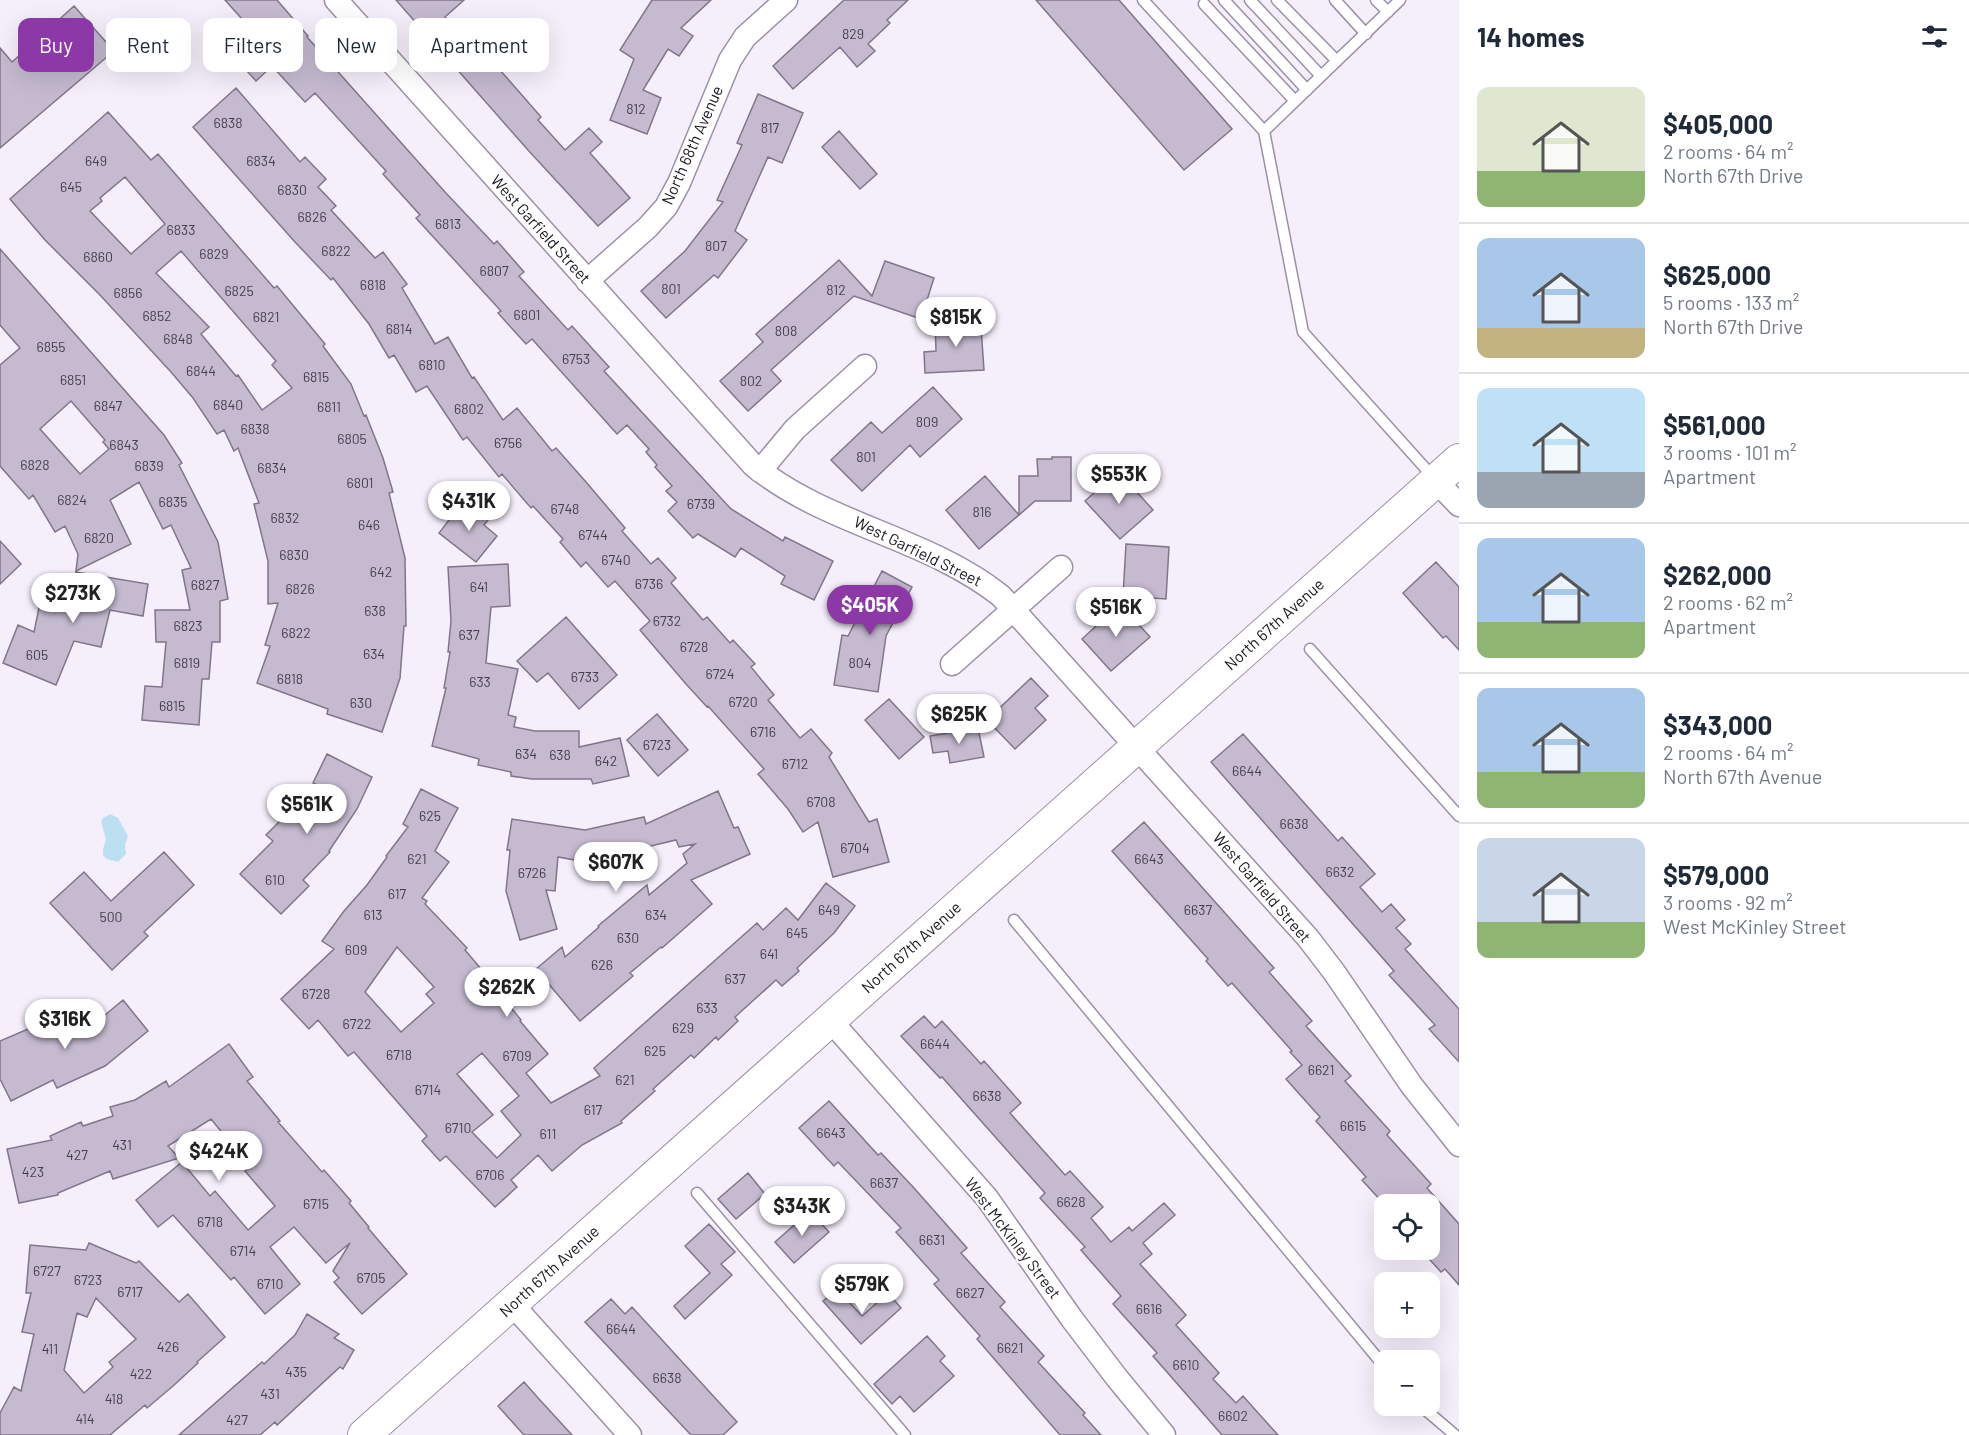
<!DOCTYPE html>
<html lang="en">
<head>
<meta charset="utf-8">
<style>
  :root { --surface:#fff; --page:#f2f2f3; --text:#1f2937; --muted:#747a83; --line:#e0e1e3; --accent:#8c39a7 }
  body { margin:0; font-family:Barlow,sans-serif; background:var(--page); color:var(--text); height:100vh; display:flex; flex-direction:column; font-size:22px; white-space:nowrap }
  * { box-sizing:border-box; margin:0 }
  p { font-size:20px; color:var(--muted) }
  .icon { flex:none; width:33px; height:33px; fill:none; stroke:currentColor; stroke-width:2; stroke-linecap:round; stroke-linejoin:round }
  .map { position:relative; flex:1; overflow:hidden }
  .details { display:flex; flex-direction:column; background:var(--surface); width:510px }
  .details>* { flex:none }
  .guide { position:absolute; left:18px; top:18px; width:570px; height:54px; display:flex; gap:12px }
  .controls { position:absolute; left:1374px; top:1194px; display:grid; gap:12px }
  .controls a { display:grid; place-items:center; width:66px; height:66px; border-radius:12px; background:var(--surface); box-shadow:0 6px 24px #0002; font-size:30px }
  .price { position:absolute; translate:-50% -51px; padding:0 14px; border-radius:21px; background:#fff; color:#222; font-size:20px; line-height:39px; filter:drop-shadow(0 2px 3px #0008) }
  .price::after { content:''; position:absolute; left:50%; top:36px; width:18px; height:14px; margin-left:-9px; background:inherit; clip-path:polygon(0 0,100% 0,50% 100%) }
  .price.current { background:var(--accent); color:#fff }
  ul { padding:0; list-style:none }
  li { display:flex; align-items:center; gap:18px; height:150px; padding:0 18px }
  li+li { border-top:2px solid var(--line) }
  li span { display:grid; place-items:center; flex:none; width:168px; height:120px; border-radius:12px; color:#555 }
  li>.icon { margin-inline-start:auto }
  span .icon { width:72px; height:72px; fill:#fffc; stroke-width:1 }
  li b { font-size:26px }
  h2 { display:flex; justify-content:space-between; align-items:center; height:72px; padding:0 18px; font-size:26px }
  .tag { padding:0 21px; border-radius:12px; background:var(--surface); box-shadow:0 6px 24px #0002; font-size:21px; line-height:54px }
  .tag.current { background:var(--accent); color:#fff }
  main { display:flex; flex:1; min-height:0 }
  .map>svg:first-child { display:block }
  .water { fill:#bce0f1 }
  .building { fill:#c5bad0; stroke:#80768a; stroke-width:1.5; fill-rule:evenodd }
  .lines { fill:none; stroke-linecap:round; stroke-linejoin:round }
  .lane-casing { stroke:#9b91a6; stroke-width:13 }
  .street-casing { stroke:#9b91a6; stroke-width:25 }
  .secondary-casing { stroke:#9b91a6; stroke-width:34 }
  .lane { stroke:#fff; stroke-width:10 }
  .street { stroke:#fff; stroke-width:22 }
  .secondary { stroke:#fff; stroke-width:32 }
  .labels { text-anchor:middle; stroke-width:4.5; stroke-linejoin:round; paint-order:stroke }
  .number-label { font-size:14px; fill:#453f4a }
  .street-label { font-size:16px; fill:#1a161e; stroke:#fff }
</style>
</head>
<body>
<main>
<div class="map">
<svg width="1459" height="1435" viewBox="0 0 1459 1435">
  <rect width="100%" height="100%" fill="#f5effc"/>
  <path class="water" d="M110,814L118,818L128,836L125,845L126,854L118,862L107,859L103,855V849L106,839L101,822L103,818Z"/>
  <path class="building" d="M225,0H277L308,36L307,37L445,192L494,244L497,241L524,272L519,276L568,330L572,326L609,367L604,371L731,509L783,541L785,537L833,561L814,600L781,584L785,576L741,548L735,557L698,534L693,538L668,511L677,502L666,491L672,486L655,467L657,465L646,452L649,449L627,425L617,434L532,339L526,344L498,313L501,311L416,218L420,215L383,174L386,171L315,93L305,102L272,66L256,81L227,49L250,28Z
    M396,0H464L445,17L467,41L471,37L507,78L541,117L538,120L565,150L589,128L602,142L590,153L630,198L598,226L528,150Z
    M652,0H711L681,28L693,36L679,56L668,49L643,90L661,98L647,134L610,120L634,59L620,50Z
    M844,0H908L887,20L890,23L868,44L875,51L857,67L840,47L793,89L773,66Z
    M1036,0H1119L1232,129L1184,170Z
    M74,6L114,51L0,148V48L12,62Z
    M236,88L300,162L305,157L326,179L318,187L336,206L331,210L375,258L383,252L407,284L402,288L435,344L448,337L472,378L474,377L503,420L517,408L552,451L556,448L586,482L625,528L622,531L651,564L658,558L676,578L671,583L703,620L707,617L730,643L733,640L755,664L751,667L774,695L768,700L800,738L811,729L832,753L829,757L869,822L877,819L889,862L833,877L818,822L803,832L788,809L758,774L764,769L708,706L707,707L686,684L640,630L650,621L615,581L608,587L586,562L581,567L560,542L563,539L533,506L531,508L502,474L499,477L467,437L463,440L427,386L416,392L394,355L389,358L369,324L333,278L331,280L295,242L193,127Z
    M758,94L803,113L782,163L768,157L735,231L747,240L718,278L714,275L666,318L641,291L685,251L723,202L717,200L742,145L737,143Z
    M108,112L151,160L158,154L274,288L277,286L325,344L323,346L351,384L364,416L366,415L383,458L393,492L389,493L405,558L406,626H404L400,678L382,732L327,714L328,709L257,683L270,646L265,645L278,603L268,604V561L254,504L259,503L238,448L234,451L224,430L217,434L193,398L171,372L100,295L45,240L10,199ZM125,177L165,224L131,254L90,211L102,201L100,198ZM181,251L276,361L272,365L292,388L262,410L238,375L236,376L201,334L209,327L156,273Z
    M839,131L877,174L860,189L822,147Z
    M0,249L164,435L182,463L179,465L218,542L228,599L220,601V642H212L209,679H202L199,725L142,720L145,686L162,687L166,642H156L155,610H190L182,570L191,568L171,525L163,529L139,482L110,500L131,544L76,571L78,554L65,526L55,532L33,495L29,499L0,466V365L20,348L0,325ZM71,401L105,440L103,442L109,449L80,474L40,429Z
    M839,260L872,296L885,261L934,278L921,319L854,296L771,370L781,381L748,411L720,381L763,342L756,334Z
    M967,319V328L981,327L984,370L925,373L924,352L936,351L935,321Z
    M933,387L962,419L920,457L910,445L862,491L831,460L871,422L882,433Z
    M1052,457H1071V501H1035L1019,515V476H1038L1037,459H1052Z
    M1118,471L1153,510L1120,539L1085,501Z
    M985,476L1019,515L979,549L946,510Z
    M463,502L488,520L484,525L497,536L476,562L439,533Z
    M0,541L21,564L0,584Z
    M1126,544L1169,547L1166,599L1123,596Z
    M1436,562L1459,587V650L1446,636L1443,638L1403,593Z
    M508,564L510,606L491,607L486,663L518,669L508,715L516,717L514,727L535,731H579V747L620,738L629,776L593,784L591,779H532L511,776V772L478,765L479,759L432,746L446,688H444L450,652H448L451,621L448,567Z
    M882,571L912,587L886,636L878,692L834,685L842,635L848,636Z
    M76,572L148,584L143,616L110,610L101,647L74,641L56,685L3,663L18,625L34,632L40,603L51,606L52,603L70,607Z
    M1120,604L1150,637L1111,671L1082,639Z
    M566,617L617,675L579,709L548,673L537,682L517,661Z
    M1031,678L1048,696L1035,708L1046,720L1015,749L987,720Z
    M889,699L924,737L899,759L865,720Z
    M657,714L688,750L658,776L627,740Z
    M978,728L984,757L950,763L948,751L933,753L930,736Z
    M1243,734L1338,841L1342,837L1375,874L1360,887L1382,912L1391,904L1405,920L1396,928L1411,944L1405,949L1459,1009V1062L1429,1029L1435,1025L1389,975L1394,971L1211,762Z
    M327,754L372,777L357,809L329,851L330,852L303,880L309,886L281,914L240,874L273,841L266,835L289,812L297,820L319,786L313,783Z
    M421,789L458,808L435,851L449,862L422,898L427,901L425,904L467,948L465,950L493,983L492,984L521,1020L520,1021L548,1054L526,1073L551,1103L600,1076L594,1068L757,923L763,930L786,908L798,920L826,883L855,906L834,933L797,968L799,971L782,986L776,980L735,1017L738,1021L718,1040L716,1037L694,1058L691,1055L653,1089L655,1091L621,1121L622,1123L582,1145L552,1171L538,1155L511,1180L517,1187L495,1207L446,1156L440,1161L422,1141L427,1136L354,1052L348,1056L318,1020L309,1029L281,999L334,949L322,941L344,911L367,885L387,857L386,856L408,827L403,824ZM397,947L434,987L426,994L434,1003L401,1032L365,992ZM482,1053L519,1096L501,1111L521,1135L497,1158L472,1132L493,1115L457,1074Z
    M718,791L734,828L738,827L750,854L691,880L712,904L662,948L661,947L630,973L633,976L580,1021L536,969L562,947L565,957L599,927L598,926L647,885L649,895L687,863L683,854L695,844L679,847L676,840L638,849L639,856L587,869L585,862L558,857L555,891L546,890L557,929L520,940L506,891L510,850H507L512,819L585,830L644,817L646,824Z
    M1144,822L1274,968L1269,972L1312,1021L1306,1026L1351,1076L1345,1081L1390,1131L1387,1135L1431,1184L1427,1188L1459,1224V1285L1445,1269L1441,1272L1421,1250H1430V1204H1384L1362,1180L1366,1177L1316,1121L1320,1117L1286,1079L1302,1065L1290,1052L1292,1051L1232,983L1228,986L1206,961L1208,959L1112,851Z
    M164,852L194,885L144,932L148,936L112,970L50,903L84,872L111,901Z
    M123,1000L148,1031L105,1066L57,1088L53,1080L11,1101L0,1079V1041L70,1011L81,1035Z
    M924,1016L935,1028L942,1021L981,1064L984,1061L1021,1103L1010,1113L1065,1175L1070,1171L1103,1207L1091,1218L1111,1242L1129,1227L1132,1231L1164,1203L1175,1215L1143,1243L1152,1254L1140,1264L1186,1315L1176,1325L1219,1373L1213,1379L1236,1403L1243,1396L1278,1435H1222L1153,1356L1157,1353L1113,1304L1121,1296L1081,1250L1085,1247L1040,1198L1045,1193L942,1077L940,1078L901,1036Z
    M229,1044L253,1077L247,1081L280,1121L278,1122L322,1172L324,1170L351,1201L349,1203L369,1227L368,1228L407,1274L362,1314L334,1282L339,1278L333,1271L350,1243L326,1263L294,1227L270,1247L300,1284L265,1314L234,1277L231,1280L173,1215L158,1227L136,1200L182,1162L210,1196L215,1191L248,1230L275,1206L245,1171L250,1167L211,1119L168,1146L179,1158L113,1179L110,1171L58,1193V1195L19,1203L7,1149L52,1140L50,1136L81,1122L83,1126L113,1116L110,1107L135,1100L166,1081L169,1087Z
    M829,1101L878,1155L881,1153L914,1188L967,1248L961,1253L1005,1302L1000,1307L1044,1356L1038,1362L1085,1413L1083,1415L1101,1435H1060L977,1339L980,1336L934,1284L939,1280L896,1232L901,1228L838,1162L834,1166L799,1128Z
    M748,1173L765,1194L736,1219L718,1199Z
    M810,1211L829,1232L794,1263L775,1242Z
    M709,1224L735,1252L721,1264L732,1275L685,1319L674,1306L710,1273L685,1246Z
    M89,1243L136,1263L139,1261L179,1302L188,1294L225,1337L197,1362L198,1363L173,1386L147,1408L145,1405L110,1435H0V1413L14,1387L21,1391L34,1334L22,1332L31,1293H26L30,1245L86,1250ZM96,1298L136,1339L109,1362L113,1367L84,1393L64,1370L77,1313L87,1317Z
    M837,1289L862,1316L888,1293L901,1308L861,1344L823,1301Z
    M611,1299L625,1314L632,1307L737,1422L723,1435H691L585,1322Z
    M307,1314L339,1334L334,1338L354,1350L343,1369L340,1367L277,1425L275,1422L260,1435H179L262,1362L264,1364L295,1335Z
    M927,1336L945,1356L940,1361L954,1376L914,1412L900,1396L892,1404L874,1384Z
    M524,1382L539,1399L572,1435H524L498,1406Z"/>
  <g class="lines">
    <g class="lane-casing">
      <path id="lane" d="M1143,0L1264,131L1303,332L1434,478
        M1224,0L1307,90
        M1250,0L1321,76
        M1277,0L1337,61
        M1335,0L1366,34
        M1376,0L1388,12
        M1204,4L1295,101
        M1264,131L1400,0
        M1310,649L1459,816
        M1014,920L1384,1366
        M697,1193L905,1435
        M1421,1406L1455,1435"/>
    </g>
    <g class="street-casing">
      <path id="street" d="M336,0L753,465C826,525 927,537 1001,596L1308,938L1334,972L1412,1086L1459,1145
        M587,281L648,227L666,207L679,183L730,60L745,37L786,0
        M760,471L795,429L865,366
        M1436,481L1459,505
        M952,664L1061,567
        M830,1020L987,1198L1072,1319L1117,1378L1164,1435
        M512,1304L630,1435"/>
    </g>
    <g class="secondary-casing">
      <path id="secondary" d="M364,1435L1459,460"/>
    </g>
    <use href="#lane" class="lane"/>
    <use href="#street" class="street"/>
    <use href="#secondary" class="secondary"/>
  </g>
  <g class="labels">
    <g class="number-label">
      <text x="853" y="39">829</text>
      <text x="636" y="114">812</text>
      <text x="228" y="128">6838</text>
      <text x="770" y="133">817</text>
      <text x="96" y="166">649</text>
      <text x="261" y="166">6834</text>
      <text x="71" y="192">645</text>
      <text x="292" y="195">6830</text>
      <text x="312" y="222">6826</text>
      <text x="448" y="229">6813</text>
      <text x="181" y="235">6833</text>
      <text x="716" y="251">807</text>
      <text x="336" y="256">6822</text>
      <text x="214" y="259">6829</text>
      <text x="98" y="262">6860</text>
      <text x="494" y="276">6807</text>
      <text x="373" y="290">6818</text>
      <text x="671" y="294">801</text>
      <text x="836" y="295">812</text>
      <text x="239" y="296">6825</text>
      <text x="128" y="298">6856</text>
      <text x="527" y="320">6801</text>
      <text x="157" y="321">6852</text>
      <text x="266" y="322">6821</text>
      <text x="399" y="334">6814</text>
      <text x="786" y="336">808</text>
      <text x="178" y="344">6848</text>
      <text x="51" y="352">6855</text>
      <text x="576" y="364">6753</text>
      <text x="432" y="370">6810</text>
      <text x="201" y="376">6844</text>
      <text x="316" y="382">6815</text>
      <text x="73" y="385">6851</text>
      <text x="751" y="386">802</text>
      <text x="228" y="410">6840</text>
      <text x="108" y="411">6847</text>
      <text x="329" y="412">6811</text>
      <text x="469" y="414">6802</text>
      <text x="927" y="427">809</text>
      <text x="255" y="434">6838</text>
      <text x="352" y="444">6805</text>
      <text x="508" y="448">6756</text>
      <text x="124" y="450">6843</text>
      <text x="866" y="462">801</text>
      <text x="35" y="470">6828</text>
      <text x="149" y="471">6839</text>
      <text x="272" y="473">6834</text>
      <text x="360" y="488">6801</text>
      <text x="72" y="505">6824</text>
      <text x="173" y="507">6835</text>
      <text x="701" y="509">6739</text>
      <text x="565" y="514">6748</text>
      <text x="982" y="517">816</text>
      <text x="285" y="523">6832</text>
      <text x="369" y="530">646</text>
      <text x="593" y="540">6744</text>
      <text x="99" y="543">6820</text>
      <text x="294" y="560">6830</text>
      <text x="616" y="565">6740</text>
      <text x="381" y="577">642</text>
      <text x="649" y="589">6736</text>
      <text x="205" y="590">6827</text>
      <text x="479" y="592">641</text>
      <text x="300" y="594">6826</text>
      <text x="375" y="616">638</text>
      <text x="667" y="626">6732</text>
      <text x="188" y="631">6823</text>
      <text x="296" y="638">6822</text>
      <text x="469" y="640">637</text>
      <text x="694" y="652">6728</text>
      <text x="374" y="659">634</text>
      <text x="37" y="660">605</text>
      <text x="187" y="668">6819</text>
      <text x="860" y="668">804</text>
      <text x="720" y="679">6724</text>
      <text x="585" y="682">6733</text>
      <text x="290" y="684">6818</text>
      <text x="480" y="687">633</text>
      <text x="743" y="707">6720</text>
      <text x="361" y="708">630</text>
      <text x="172" y="711">6815</text>
      <text x="763" y="737">6716</text>
      <text x="657" y="750">6723</text>
      <text x="526" y="759">634</text>
      <text x="560" y="760">638</text>
      <text x="606" y="766">642</text>
      <text x="795" y="769">6712</text>
      <text x="1247" y="776">6644</text>
      <text x="821" y="807">6708</text>
      <text x="430" y="821">625</text>
      <text x="1294" y="829">6638</text>
      <text x="855" y="853">6704</text>
      <text x="417" y="864">621</text>
      <text x="1149" y="864">6643</text>
      <text x="1340" y="877">6632</text>
      <text x="532" y="878">6726</text>
      <text x="275" y="885">610</text>
      <text x="397" y="899">617</text>
      <text x="829" y="915">649</text>
      <text x="1198" y="915">6637</text>
      <text x="373" y="920">613</text>
      <text x="656" y="920">634</text>
      <text x="111" y="922">500</text>
      <text x="797" y="938">645</text>
      <text x="628" y="943">630</text>
      <text x="356" y="955">609</text>
      <text x="769" y="959">641</text>
      <text x="602" y="970">626</text>
      <text x="735" y="984">637</text>
      <text x="316" y="999">6728</text>
      <text x="707" y="1013">633</text>
      <text x="357" y="1029">6722</text>
      <text x="683" y="1033">629</text>
      <text x="935" y="1049">6644</text>
      <text x="655" y="1056">625</text>
      <text x="399" y="1060">6718</text>
      <text x="517" y="1061">6709</text>
      <text x="1321" y="1075">6621</text>
      <text x="625" y="1085">621</text>
      <text x="428" y="1095">6714</text>
      <text x="987" y="1101">6638</text>
      <text x="593" y="1115">617</text>
      <text x="1353" y="1131">6615</text>
      <text x="458" y="1133">6710</text>
      <text x="831" y="1138">6643</text>
      <text x="548" y="1139">611</text>
      <text x="122" y="1150">431</text>
      <text x="77" y="1160">427</text>
      <text x="33" y="1177">423</text>
      <text x="490" y="1180">6706</text>
      <text x="884" y="1188">6637</text>
      <text x="1071" y="1207">6628</text>
      <text x="316" y="1209">6715</text>
      <text x="210" y="1227">6718</text>
      <text x="932" y="1245">6631</text>
      <text x="243" y="1256">6714</text>
      <text x="47" y="1276">6727</text>
      <text x="371" y="1283">6705</text>
      <text x="88" y="1285">6723</text>
      <text x="270" y="1289">6710</text>
      <text x="130" y="1297">6717</text>
      <text x="970" y="1298">6627</text>
      <text x="1149" y="1314">6616</text>
      <text x="621" y="1334">6644</text>
      <text x="168" y="1352">426</text>
      <text x="1010" y="1353">6621</text>
      <text x="50" y="1354">411</text>
      <text x="1186" y="1370">6610</text>
      <text x="296" y="1377">435</text>
      <text x="141" y="1379">422</text>
      <text x="667" y="1383">6638</text>
      <text x="270" y="1399">431</text>
      <text x="114" y="1404">418</text>
      <text x="1233" y="1421">6602</text>
      <text x="85" y="1424">414</text>
      <text x="237" y="1425">427</text>
    </g>
    <g class="street-label">
      <text transform="translate(692 145) rotate(-66)" y="6">North 68th Avenue</text>
      <text transform="translate(541 229) rotate(48)" y="6">West Garfield Street</text>
      <text transform="translate(918 551) rotate(26)" y="6">West Garfield Street</text>
      <text transform="translate(1274 624) rotate(-42)" y="6">North 67th Avenue</text>
      <text transform="translate(1262 887) rotate(49)" y="6">West Garfield Street</text>
      <text transform="translate(911 947) rotate(-42)" y="6">North 67th Avenue</text>
      <text transform="translate(1013 1238) rotate(53)" y="6">West McKinley Street</text>
      <text transform="translate(549 1271) rotate(-42)" y="6">North 67th Avenue</text>
    </g>
  </g>
</svg>
<div class="controls">
<a><svg class="icon" aria-label="locate" viewBox="0 0 24 24"><circle cx="12" cy="12" r="6"/><path d="M12 2v4M12 18v4M2 12h4M18 12h4"/></svg></a>
<a>+</a>
<a>−</a>
</div>
<b class="price" style="left:956px;top:348px">$815K</b>
<b class="price" style="left:1119px;top:505px">$553K</b>
<b class="price" style="left:469px;top:532px">$431K</b>
<b class="price" style="left:73px;top:624px">$273K</b>
<b class="price current" style="left:870px;top:636px">$405K</b>
<b class="price" style="left:1116px;top:638px">$516K</b>
<b class="price" style="left:959px;top:745px">$625K</b>
<b class="price" style="left:307px;top:835px">$561K</b>
<b class="price" style="left:616px;top:893px">$607K</b>
<b class="price" style="left:507px;top:1018px">$262K</b>
<b class="price" style="left:65px;top:1050px">$316K</b>
<b class="price" style="left:219px;top:1182px">$424K</b>
<b class="price" style="left:802px;top:1237px">$343K</b>
<b class="price" style="left:862px;top:1315px">$579K</b>
<div class="guide">
<a class="tag current">Buy</a>
<a class="tag">Rent</a>
<a class="tag">Filters</a>
<a class="tag">New</a>
<a class="tag">Apartment</a>
</div>
</div>
<section class="details">
<h2>14 homes<svg class="icon" aria-label="filters" viewBox="0 0 24 24"><path d="M4 7h16M4 17h16"/><circle cx="9" cy="7" r="2"/><circle cx="15" cy="17" r="2"/></svg></h2>
<ul>
<li><span style="background:linear-gradient(#dfe7d0 70%,#8fb573 0)"><svg class="icon" aria-label="home" viewBox="0 0 24 24"><path d="M3 11l9-7 9 7M6 9v11h12V9"/></svg></span><div><b>$405,000</b><p>2 rooms · 64 m²</p><p>North 67th Drive</p></div></li>
<li><span style="background:linear-gradient(#a9c7e8 75%,#c2b280 0)"><svg class="icon" aria-label="home" viewBox="0 0 24 24"><path d="M3 11l9-7 9 7M6 9v11h12V9"/></svg></span><div><b>$625,000</b><p>5 rooms · 133 m²</p><p>North 67th Drive</p></div></li>
<li><span style="background:linear-gradient(#bfe0f5 70%,#9aa5b1 0)"><svg class="icon" aria-label="home" viewBox="0 0 24 24"><path d="M3 11l9-7 9 7M6 9v11h12V9"/></svg></span><div><b>$561,000</b><p>3 rooms · 101 m²</p><p>Apartment</p></div></li>
<li><span style="background:linear-gradient(#a9c7e8 70%,#8fb573 0)"><svg class="icon" aria-label="home" viewBox="0 0 24 24"><path d="M3 11l9-7 9 7M6 9v11h12V9"/></svg></span><div><b>$262,000</b><p>2 rooms · 62 m²</p><p>Apartment</p></div></li>
<li><span style="background:linear-gradient(#a9c7e8 70%,#8fb573 0)"><svg class="icon" aria-label="home" viewBox="0 0 24 24"><path d="M3 11l9-7 9 7M6 9v11h12V9"/></svg></span><div><b>$343,000</b><p>2 rooms · 64 m²</p><p>North 67th Avenue</p></div></li>
<li><span style="background:linear-gradient(#c9d6e8 70%,#8fb573 0)"><svg class="icon" aria-label="home" viewBox="0 0 24 24"><path d="M3 11l9-7 9 7M6 9v11h12V9"/></svg></span><div><b>$579,000</b><p>3 rooms · 92 m²</p><p>West McKinley Street</p></div></li>
</ul>
</section>
</main>
</body>
</html>
